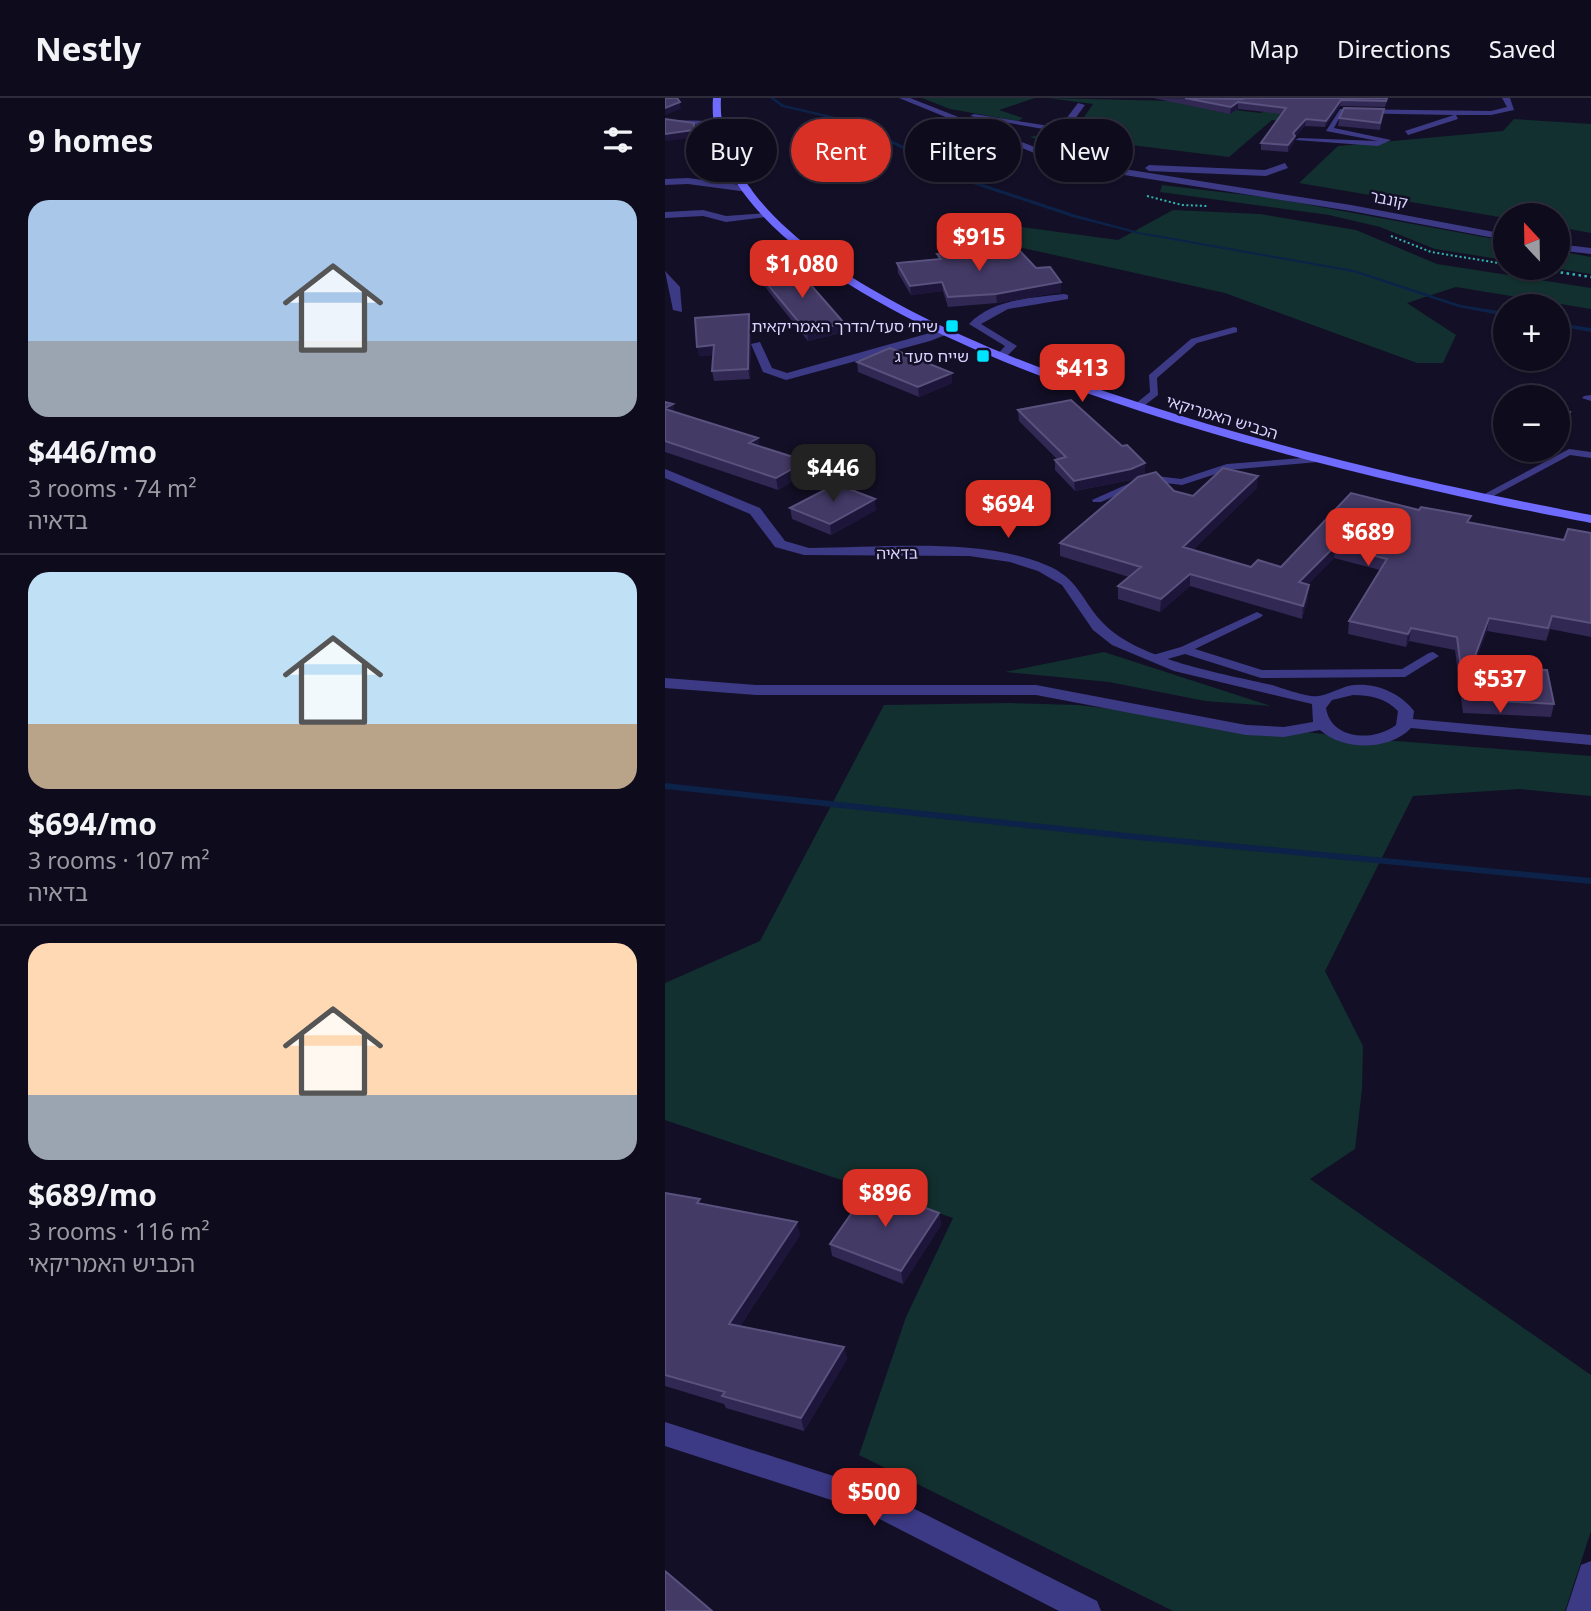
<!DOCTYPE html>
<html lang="en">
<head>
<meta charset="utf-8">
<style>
  :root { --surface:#0e0b1c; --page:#1c1929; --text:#f1f3f6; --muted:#9b9ba3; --line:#2e2b3b; --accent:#d93025 }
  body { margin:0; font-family:"Noto Sans","Noto Sans Hebrew",sans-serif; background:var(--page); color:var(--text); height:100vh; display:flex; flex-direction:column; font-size:26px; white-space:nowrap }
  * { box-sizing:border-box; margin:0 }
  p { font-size:23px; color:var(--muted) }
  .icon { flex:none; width:38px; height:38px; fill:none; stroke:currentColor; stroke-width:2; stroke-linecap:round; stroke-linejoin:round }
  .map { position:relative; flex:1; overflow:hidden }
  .details { display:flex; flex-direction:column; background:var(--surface); width:665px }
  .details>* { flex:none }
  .hud { position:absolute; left:21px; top:21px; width:665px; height:63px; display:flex; gap:14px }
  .needle { width:46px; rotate:338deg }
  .fabs { position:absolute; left:828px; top:105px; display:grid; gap:14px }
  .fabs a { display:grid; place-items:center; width:77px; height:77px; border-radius:50%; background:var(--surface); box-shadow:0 2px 5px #0004,0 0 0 2px var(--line); font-size:35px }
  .price { position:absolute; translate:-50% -60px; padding:0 16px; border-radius:14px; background:var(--accent); color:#fff; font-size:23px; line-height:46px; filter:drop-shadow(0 2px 4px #0008) }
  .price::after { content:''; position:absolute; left:50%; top:42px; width:21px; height:16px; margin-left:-10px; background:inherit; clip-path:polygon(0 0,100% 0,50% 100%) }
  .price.active { background:#222; color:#fff }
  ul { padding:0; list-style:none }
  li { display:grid; align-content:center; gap:14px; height:371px; padding:0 28px }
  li+li { border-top:2px solid var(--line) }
  li span { display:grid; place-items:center; height:217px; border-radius:21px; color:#555 }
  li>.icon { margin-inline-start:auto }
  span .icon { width:126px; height:126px; fill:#fffc; stroke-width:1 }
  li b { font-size:30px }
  h2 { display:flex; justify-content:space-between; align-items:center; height:84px; padding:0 28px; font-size:30px }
  .tag { padding:0 24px; border-radius:32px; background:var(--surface); box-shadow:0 2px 5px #0004,0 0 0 2px var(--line); font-size:24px; line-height:63px }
  .tag.active { background:var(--accent); color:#fff }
  header { display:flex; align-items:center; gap:42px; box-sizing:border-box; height:98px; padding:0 35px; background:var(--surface); border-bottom:2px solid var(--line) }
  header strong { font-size:33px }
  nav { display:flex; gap:38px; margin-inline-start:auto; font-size:24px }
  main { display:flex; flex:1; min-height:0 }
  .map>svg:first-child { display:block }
  .green { fill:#12302f }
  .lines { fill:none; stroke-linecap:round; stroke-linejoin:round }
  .stream { fill:#0c2248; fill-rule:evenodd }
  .path-far1 { stroke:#2fb8b0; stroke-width:2; stroke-dasharray:2 2.5; stroke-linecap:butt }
  .path { stroke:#2fb8b0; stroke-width:2.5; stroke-dasharray:2.5 3.5; stroke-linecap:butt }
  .service { fill:#3d3a85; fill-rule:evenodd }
  .minor { fill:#3d3a85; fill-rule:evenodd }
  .tertiary { fill:#3d3a85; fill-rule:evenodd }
  .secondary { fill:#6f6bff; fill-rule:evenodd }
  .wall { fill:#312854 }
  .shaded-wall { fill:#1d163a }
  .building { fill:#433a66; stroke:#5a527e; stroke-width:2 }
  .poi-dot { fill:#00e5ff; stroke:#130f26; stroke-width:2.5 }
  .labels { text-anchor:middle; stroke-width:5; stroke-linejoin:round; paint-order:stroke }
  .far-street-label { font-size:16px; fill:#d9d4ff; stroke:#130f26 }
  .far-poi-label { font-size:16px; fill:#d9d4ff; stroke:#130f26; text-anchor:end }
</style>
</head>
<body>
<header>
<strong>Nestly</strong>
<nav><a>Map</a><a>Directions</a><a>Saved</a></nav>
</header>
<main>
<section class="details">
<h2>9 homes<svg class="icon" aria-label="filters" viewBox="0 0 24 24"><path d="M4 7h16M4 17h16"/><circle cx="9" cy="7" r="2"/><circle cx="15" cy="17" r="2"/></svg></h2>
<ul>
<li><span style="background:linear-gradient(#a9c7e8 65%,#9aa5b1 0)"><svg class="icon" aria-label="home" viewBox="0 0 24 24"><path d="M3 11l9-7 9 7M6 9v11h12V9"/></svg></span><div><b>$446/mo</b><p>3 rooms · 74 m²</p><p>בדאיה</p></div></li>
<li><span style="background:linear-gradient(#bfe0f5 70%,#b9a48a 0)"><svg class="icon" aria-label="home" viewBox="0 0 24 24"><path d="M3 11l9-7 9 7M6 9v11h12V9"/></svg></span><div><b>$694/mo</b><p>3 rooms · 107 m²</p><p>בדאיה</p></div></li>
<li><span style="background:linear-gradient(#ffd9b3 70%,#9aa5b1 0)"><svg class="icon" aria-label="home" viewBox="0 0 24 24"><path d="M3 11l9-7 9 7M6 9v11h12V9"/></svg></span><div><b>$689/mo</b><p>3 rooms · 116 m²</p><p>הכביש האמריקאי</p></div></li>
</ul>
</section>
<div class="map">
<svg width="926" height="1513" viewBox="0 0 926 1513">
  <rect width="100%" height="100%" fill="#130f26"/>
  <path class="green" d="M257,0H370L334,12L358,20L353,23L285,11Z
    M383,0L552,4L545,9L596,15L609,8L631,10L622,24L607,22L564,59L433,43L409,54L365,39L413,28L428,6Z
    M849,21L926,26V135L893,129L892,117H840V120L634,85L673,48L838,33Z
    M497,87L607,100L840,143V162L770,151L715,129L664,117L495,94Z
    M508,112L595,116L691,132L772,166L926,190V211L791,189L742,205L791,237L778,265H752L560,195L304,138L313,123L453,142Z
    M893,153L926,159V176L887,170H892Z
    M439,554L606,608L540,603L444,584L340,574Z
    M344,605L413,607L692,640L926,658V698L855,691L748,698L660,873L698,948L697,991L690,1051L645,1081L926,1277V1433L900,1513H508L194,1357L241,1219L288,1120L0,1022V885L95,843L219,607Z"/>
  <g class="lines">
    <path class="stream" d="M105,0H109L119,7L171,19L218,38L309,83L411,117L474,134L689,172L796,207L840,214V218L793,209L688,174L474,136L407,119L305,85L216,40L169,21L117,9Z
      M892,225L926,230V234L892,228Z
      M0,685L462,735L926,780V786L462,741L0,691Z"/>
    <path class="path-far1" d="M482,98L517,107L542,108
      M726,138L766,154L840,166"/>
    <path class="path" d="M866,170L926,179"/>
    <path class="service" d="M569,229L572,230V234L532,245L492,280L493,297L475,311H469V307L485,294L484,277L526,241Z
      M904,351L926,354V360L905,357L821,402L812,400Z
      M650,359L655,362L653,364L563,372L517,387L484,383L436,404H428L427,402L483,377L516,381L562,366Z
      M592,514L598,517L596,519L530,551L597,572L737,571L764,555L768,554L774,558L740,579L596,580L520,556L492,564L486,560L488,557L516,549Z"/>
    <path class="minor" d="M234,0H245L385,55L434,67L686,107L840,136V142L686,113L434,73L379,59Z
      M837,0H845L849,12L826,17H791L793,21L743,37L740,33L789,17L677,15L669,30L726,42L713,48L630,42L634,40L713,43L661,33L675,11L826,13L842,9Z
      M413,5L420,7L404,29L384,32L305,18L309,16L384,28L398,25Z
      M0,22L49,23L53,25L49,27L0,26Z
      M620,65L623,70L601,78L484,73L480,70L484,67L600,72Z
      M23,80L83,88L87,91L83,94L23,86L0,87V81Z
      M38,112L61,118L103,115L108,118L61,124L38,118L0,120V114Z
      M892,146L926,150V156L892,152Z
      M0,173L15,189L17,214L8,212Z
      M399,196L403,197V201L343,211L316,226L352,248L340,260L331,258L340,248L304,226C328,201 366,200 399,196Z
      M279,231L284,234L283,236L265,243L121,282L98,274L86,246L95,244L107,270L122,275Z
      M926,297V303L917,300L919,298Z
      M0,1324L212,1392L432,1503L436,1513H394L197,1412L0,1348Z
      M926,1463V1513H901L916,1467Z"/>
    <path class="tertiary" d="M0,371L95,410L120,443L144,450C217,450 314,439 381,467C414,480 417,504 439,526C474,562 559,576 607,587C616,590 645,600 653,598C662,597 673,591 683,588C707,583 735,594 749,613L748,621L926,637V647L746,630C724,653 678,653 655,632L619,639L581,637L371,597H91L0,590V580L91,587H371L581,627L619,629L648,624L647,606L509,573L447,547L428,532L397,487L373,473L345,464L304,458L139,457L110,449L85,416L0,380ZM688,597C706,597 720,600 733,613L731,627C709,644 666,642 661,610L667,602Z"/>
    <path class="secondary" d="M48,0H56C42,240 746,383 926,417V425C745,391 30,245 48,0Z"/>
  </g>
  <path class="wall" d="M488,0L577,1L723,0L720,9L675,8L660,29L640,28L630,39L629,44L623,54L596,52V45L617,16L573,11L565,16Z
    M718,18L715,32L673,28L674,20Z
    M272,156L305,157L371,170L396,194L332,205L283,209L278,193L246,197L233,175L232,165L273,161Z
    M94,176L179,225L180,234L143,243L96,184Z
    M84,216L86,225L85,281L49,283L47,273L48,257L34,258Z
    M192,264L287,275V285L254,299L193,274Z
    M0,304L9,314L93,340L94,348L143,374L113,392L0,354Z
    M353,312L480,376L466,382L410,393L390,372V362L392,361L354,323Z
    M851,352H888L885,358L875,363L850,359Z
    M592,390L528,452L586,469H616L686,395L805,425L899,442L926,435V539L885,531L881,543L822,533L808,569L889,606L886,619L798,615L790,552L744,543L741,549L683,536L684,523L715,472L669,460L643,486V500L637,521L525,488L495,514L453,501V488L464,479L395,458V445L528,398Z
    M125,410L211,412L166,437L127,421Z
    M0,1095L135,1137L75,1228L179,1249L182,1261L139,1333L61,1310L59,1306L0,1288Z
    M274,1115L276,1127L238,1186L167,1158L165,1146Z"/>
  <path class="shaded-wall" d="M676,2L675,8L660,29L661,23Z
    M15,4L16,11L0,17V10Z
    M573,4V11L565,16L566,9Z
    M641,21L640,28L630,39L629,44L623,54V47L628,35Z
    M29,25L30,40L0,43V36Z
    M277,184L278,193L246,197L245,188Z
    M396,184V194L332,205L331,196Z
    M84,216L86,225L85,281L83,271Z
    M179,225L180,234L143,243L142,234Z
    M49,247L50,257L34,258L32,249Z
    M287,275V285L254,299L253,289Z
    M8,306L10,317L0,320V310Z
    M905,314L903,324L892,343V337Z
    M93,340L95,351L84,345Z
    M879,352H888L885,358L875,363L877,353Z
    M141,363L143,374L113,392L111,380Z
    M480,365V376L466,382L410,393L409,383Z
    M593,378L592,390L518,462V449Z
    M210,401L211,412L166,437L165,426Z
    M670,448L669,460L633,496L634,484Z
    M525,476V488L495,514L496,501Z
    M644,487L643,500L637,521L638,508Z
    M824,520L822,533L803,582L806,569Z
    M746,530L744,543L741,549L743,536Z
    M274,1115L276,1127L238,1186L236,1173Z
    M132,1124L135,1137L68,1238L64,1226Z
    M179,1249L182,1261L139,1333L136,1320Z"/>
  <path class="building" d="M0,0H12L15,4L0,10Z
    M520,0L577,1L581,0H722L721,3L676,2L661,23L641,21L628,35L630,38L623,47L596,45L621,10L573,4L566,9Z
    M679,10L719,11L715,25L674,20Z
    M0,21L29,25V32L0,36Z
    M353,151L371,170L385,169L396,184L331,196L283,199L277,184L245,188L232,165L276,161L272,156L301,152L305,157Z
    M131,170L179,225L142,234L94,176Z
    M84,216L83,271L47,273L49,247L32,249L30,220Z
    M225,250L287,275L253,289L192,264Z
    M406,302L457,348L462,347L480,365L466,371L409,383L390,362L401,359L353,312Z
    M0,304L8,306L0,310Z
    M0,311L93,340L84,345L141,363L111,380L0,343Z
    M892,312L905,314L892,337Z
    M558,370L593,378L518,449L586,469L593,462L616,469L686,395L754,412L756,409L806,418L802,424L899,442L903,431L926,435V525L887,518L883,530L824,520L806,569L882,572L889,606L800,601L792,539L746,530L743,536L684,523L722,461L670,448L634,484L644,487L638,508L525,476L496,501L453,488L476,469L395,445L473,379L491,374L509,393L528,398Z
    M171,386L210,401L165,426L125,410Z
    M205,1089L274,1115L236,1173L165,1146Z
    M0,1095L35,1101L32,1105L132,1124L64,1226L179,1249L136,1320L57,1298L60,1294L0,1277Z
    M0,1473L47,1513H0Z"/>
  <g class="poi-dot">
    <rect x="280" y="221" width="14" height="14" rx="3.5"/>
    <rect x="311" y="251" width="14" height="14" rx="3.5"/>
  </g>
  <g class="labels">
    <g class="far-street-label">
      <text transform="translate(724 101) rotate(11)" y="6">קונבר</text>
      <text transform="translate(557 319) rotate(17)" y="6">הכביש האמריקאי</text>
      <text transform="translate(232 455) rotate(-1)" y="6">בדאיה</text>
    </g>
    <g class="far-poi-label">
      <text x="273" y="234">שיח׳ סעד/הדרך האמריקאית</text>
      <text x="304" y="264">שייח סעד ג</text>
    </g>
  </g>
</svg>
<div class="fabs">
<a><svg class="needle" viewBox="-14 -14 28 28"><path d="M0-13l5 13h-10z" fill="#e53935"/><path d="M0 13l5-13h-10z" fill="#9b9ba3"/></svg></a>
<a>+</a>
<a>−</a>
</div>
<b class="price" style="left:314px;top:175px">$915</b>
<b class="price" style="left:137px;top:202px">$1,080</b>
<b class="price" style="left:417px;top:306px">$413</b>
<b class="price active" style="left:168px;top:406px">$446</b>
<b class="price" style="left:343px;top:442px">$694</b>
<b class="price" style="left:703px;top:470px">$689</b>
<b class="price" style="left:835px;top:617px">$537</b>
<b class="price" style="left:220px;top:1131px">$896</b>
<b class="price" style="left:209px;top:1430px">$500</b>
<div class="hud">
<a class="tag">Buy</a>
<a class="tag active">Rent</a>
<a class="tag">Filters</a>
<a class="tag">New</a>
</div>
</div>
</main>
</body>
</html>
